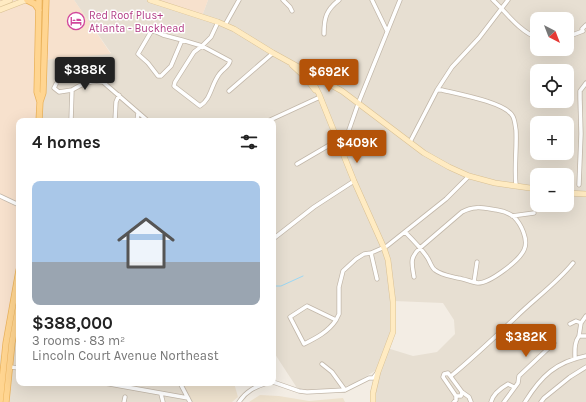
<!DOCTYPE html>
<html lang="en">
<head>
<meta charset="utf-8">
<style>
  :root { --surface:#fff; --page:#f2f2f2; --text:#222; --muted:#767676; --accent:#b45309 }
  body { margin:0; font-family:Karla,sans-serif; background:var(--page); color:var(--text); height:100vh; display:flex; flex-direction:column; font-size:15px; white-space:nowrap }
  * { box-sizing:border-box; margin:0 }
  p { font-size:13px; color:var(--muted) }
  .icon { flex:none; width:22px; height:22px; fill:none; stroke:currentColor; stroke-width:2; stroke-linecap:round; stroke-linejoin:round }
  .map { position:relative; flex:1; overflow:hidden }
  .panel { position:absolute; left:16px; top:118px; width:260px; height:268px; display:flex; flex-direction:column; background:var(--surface); border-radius:8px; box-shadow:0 4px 16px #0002 }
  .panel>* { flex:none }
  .needle { width:26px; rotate:138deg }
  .buttons { position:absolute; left:530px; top:12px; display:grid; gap:8px }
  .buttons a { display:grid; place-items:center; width:44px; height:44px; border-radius:8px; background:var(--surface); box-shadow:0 4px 16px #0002; font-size:20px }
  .price { position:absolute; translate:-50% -34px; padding:0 9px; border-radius:4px; background:var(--accent); color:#fff; font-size:13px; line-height:26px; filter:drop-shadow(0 1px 2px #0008) }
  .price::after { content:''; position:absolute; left:50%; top:24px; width:12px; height:9px; margin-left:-6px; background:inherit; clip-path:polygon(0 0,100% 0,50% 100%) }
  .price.active { background:#222; color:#fff }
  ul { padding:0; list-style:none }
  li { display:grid; align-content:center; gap:8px; height:212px; padding:0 16px }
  li span { display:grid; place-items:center; height:124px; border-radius:8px; color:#555 }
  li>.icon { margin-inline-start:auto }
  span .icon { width:72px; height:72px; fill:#fffc; stroke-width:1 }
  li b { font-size:17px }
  h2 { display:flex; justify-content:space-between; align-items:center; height:48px; padding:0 16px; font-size:17px }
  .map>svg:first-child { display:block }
  .residential { fill:#e7dfd2; fill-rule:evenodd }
  .commercial { fill:#f7e1cd }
  .education { fill:#ede1cd }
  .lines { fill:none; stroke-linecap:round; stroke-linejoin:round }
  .stream { stroke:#9cd8f4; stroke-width:1 }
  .street-casing { stroke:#c2b7a9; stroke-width:5 }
  .secondary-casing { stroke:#d9c093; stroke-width:6 }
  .primary-casing { stroke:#eab25b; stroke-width:7 }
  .street { stroke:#fff; stroke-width:3.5 }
  .secondary { stroke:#ffebc2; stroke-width:5 }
  .primary { stroke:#ffd591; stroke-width:5.5 }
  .labels { text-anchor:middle; stroke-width:3; stroke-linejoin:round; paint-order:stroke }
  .hotel-label { font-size:11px; fill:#b23c85; stroke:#fff; text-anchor:start }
</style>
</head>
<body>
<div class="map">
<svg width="586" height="402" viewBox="0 0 586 402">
  <rect width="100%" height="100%" fill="#f3ede4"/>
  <path class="residential" d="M74,0H156L202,16L208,0H586V402H373L375,371L353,384L335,389L299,391L273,351V121H40L42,60L111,53ZM537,19H567V49H537ZM537,71H567V101H537ZM537,123H567V153H537ZM537,175H567V205H537ZM394,301L443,303L454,320L455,334L437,352L413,356L387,348L393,325Z
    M19,291V383H177L188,402H0V355L6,357Z"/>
  <path class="commercial" d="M0,0H74L111,54L42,60L40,121H19V291L6,357L0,355Z
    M156,0H208L202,16Z"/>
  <path class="education" d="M182,383H234L238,397L232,402H192Z
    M260,395L279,396L309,401L343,398L345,402H249Z"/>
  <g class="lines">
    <path class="stream" d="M273,286H281L303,276"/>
    <g class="street-casing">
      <path id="street" d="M283,0L290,7L292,11
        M372,0L387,31
        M493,0C507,13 518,30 537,38
        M225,25L239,0
        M152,30L163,35L182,40L171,66L161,76H158L148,63L138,54Z
        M583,31L582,29L586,25
        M324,34C324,18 326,10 339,0
        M567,37L583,31
        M182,40L202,46L211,37L218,22
        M202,46L230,61C229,67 221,70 218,76C211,86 211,99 200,106L174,86L175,82L194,52Z
        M56,84L54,88L59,92L72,90
        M437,90H442C458,94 503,102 512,115C515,119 515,125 516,130C517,149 514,167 516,186
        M229,91L273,53
        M71,121L72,90C82,84 91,80 103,82L148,121
        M115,121L116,102L119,95
        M137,121L138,113
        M268,121L320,97
        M410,142L437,90L452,67L479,38L508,0
        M342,150L358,104L400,0
        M297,164L338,140
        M579,185L581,134L580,98V91L586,83
        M0,196L19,205
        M512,216L534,213
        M405,232C413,240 421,248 427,257C430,261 431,267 435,270C441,275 450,276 458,278C464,279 472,282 478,283C490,283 519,261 524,250C529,240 521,224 514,217C509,213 503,211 497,210C484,208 474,205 462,212L420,248C409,258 412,264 414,277
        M273,239L314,207L354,181
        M371,253L377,279
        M474,282L477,262
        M307,306L336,320C328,332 316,338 304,344L290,317Z
        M336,320L339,314V287L343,271L356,259L364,254L371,253L387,246L446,199L469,176
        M570,324L576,321L581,323
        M579,336L581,323L586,316
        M575,359C575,350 574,343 579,336H586
        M322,364L332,372L345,390
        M10,367L19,368
        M448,373L462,392L461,396H456L443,377L444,374Z
        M451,376C473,358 494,338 515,318C534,299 556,284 573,263
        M273,382L299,391L307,392L345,390L369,378H373L377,373
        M104,383L188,398
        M180,383L190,402
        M462,392L469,397L471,402
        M161,394L163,402
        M124,402L125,397
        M239,402C246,391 255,387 267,383
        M454,402L456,400V396
        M491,402C493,394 501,388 508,384L514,387
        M504,402L518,383L519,376L554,343
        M525,402C541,376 556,362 586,356
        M541,402L544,398L570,377L586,367"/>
    </g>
    <g class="secondary-casing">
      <path id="secondary" d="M150,0L218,22L234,29L273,53L342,91L424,153L449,167L469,176L495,183L537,189
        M0,4L10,0
        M0,10L26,0
        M292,65L305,77L315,90
        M308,72L319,94L354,181L384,248L388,260L393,302V332L378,372L373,393V402
        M567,193L586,194"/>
    </g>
    <g class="primary-casing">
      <path id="primary" d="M27,0L35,4L39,10
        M39,0L37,92L40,102
        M39,121L40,102L43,93L46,0
        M0,402L6,343L19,270
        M6,402L12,343L19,304"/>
    </g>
    <use href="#street" class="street"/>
    <use href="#secondary" class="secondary"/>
    <use href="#primary" class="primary"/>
  </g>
  <defs>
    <g id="hotel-ring" transform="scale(0.9)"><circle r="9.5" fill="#fff" stroke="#d1479c" stroke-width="1.5"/><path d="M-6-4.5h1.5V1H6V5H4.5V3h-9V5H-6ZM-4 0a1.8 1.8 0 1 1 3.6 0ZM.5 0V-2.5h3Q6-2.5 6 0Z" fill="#d1479c"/></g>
  </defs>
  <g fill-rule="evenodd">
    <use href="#hotel-ring" x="76" y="21"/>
  </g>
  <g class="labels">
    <g class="hotel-label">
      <text x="89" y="19">Red Roof Plus+<tspan x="89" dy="13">Atlanta - Buckhead</tspan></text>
    </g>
  </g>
</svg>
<div class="buttons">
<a><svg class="needle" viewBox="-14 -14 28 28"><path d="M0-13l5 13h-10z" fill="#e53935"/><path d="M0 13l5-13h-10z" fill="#767676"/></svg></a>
<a><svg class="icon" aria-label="locate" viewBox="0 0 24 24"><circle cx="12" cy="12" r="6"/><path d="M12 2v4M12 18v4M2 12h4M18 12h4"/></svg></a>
<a>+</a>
<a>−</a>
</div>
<b class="price active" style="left:85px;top:91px">$388K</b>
<b class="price" style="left:329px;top:93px">$692K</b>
<b class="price" style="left:357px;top:164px">$409K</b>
<b class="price" style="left:526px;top:358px">$382K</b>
<section class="panel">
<h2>4 homes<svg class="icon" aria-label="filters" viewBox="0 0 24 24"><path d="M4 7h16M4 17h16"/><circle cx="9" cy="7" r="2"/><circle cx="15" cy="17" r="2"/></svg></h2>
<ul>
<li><span style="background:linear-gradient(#a9c7e8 65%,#9aa5b1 0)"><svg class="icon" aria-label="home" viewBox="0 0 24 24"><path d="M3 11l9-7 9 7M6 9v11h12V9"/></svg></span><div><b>$388,000</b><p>3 rooms · 83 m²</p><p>Lincoln Court Avenue Northeast</p></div></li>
</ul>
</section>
</div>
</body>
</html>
